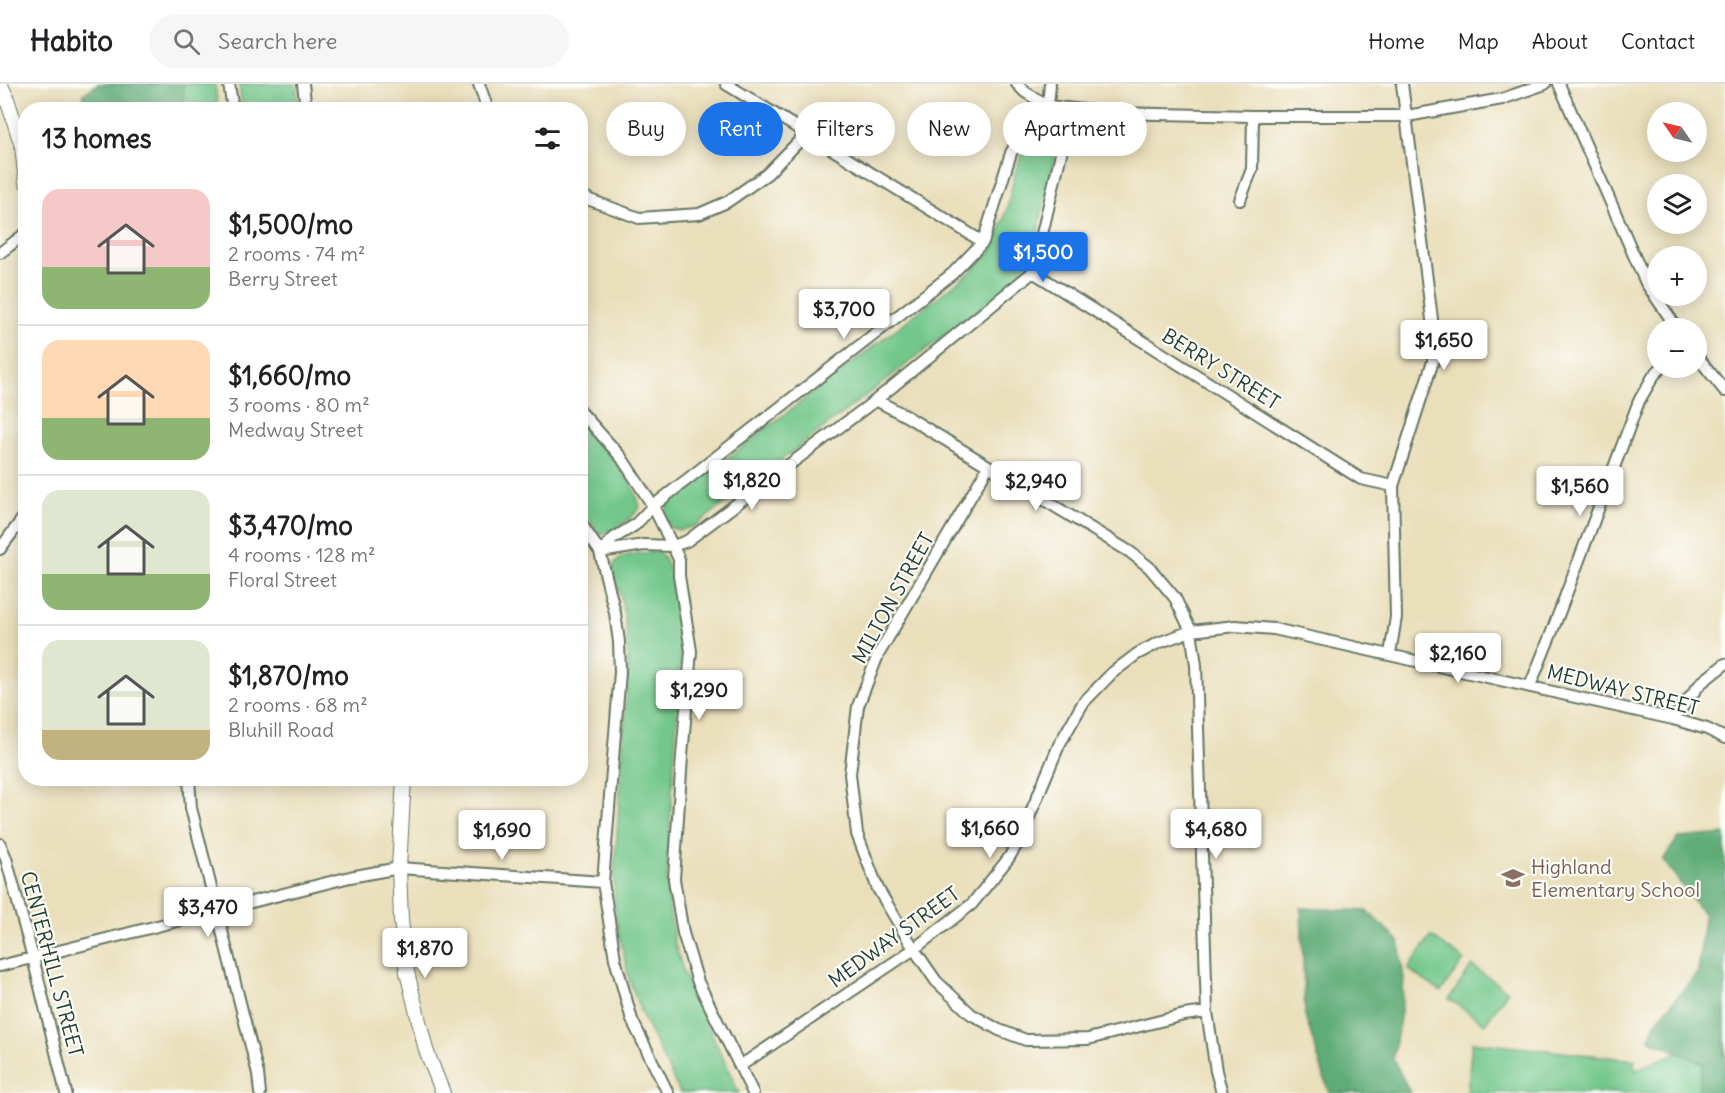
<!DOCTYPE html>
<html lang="en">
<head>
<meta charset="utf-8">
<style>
  :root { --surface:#fff; --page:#f6f6f6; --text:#202124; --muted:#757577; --line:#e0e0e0; --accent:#1a73e8 }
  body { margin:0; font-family:Delius,sans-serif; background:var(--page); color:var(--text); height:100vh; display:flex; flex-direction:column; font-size:22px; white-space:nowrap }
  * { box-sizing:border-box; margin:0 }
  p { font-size:20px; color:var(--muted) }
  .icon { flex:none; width:33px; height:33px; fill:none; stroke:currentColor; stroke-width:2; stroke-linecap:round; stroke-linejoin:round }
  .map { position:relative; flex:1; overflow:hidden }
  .panel { position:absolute; left:18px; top:18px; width:570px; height:684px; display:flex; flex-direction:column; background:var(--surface); border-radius:24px; box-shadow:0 3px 15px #0003 }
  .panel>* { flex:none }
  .guide { position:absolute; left:606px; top:18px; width:570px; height:54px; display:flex; gap:12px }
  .needle { width:39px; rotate:304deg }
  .tools { position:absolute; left:1647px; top:18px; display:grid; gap:12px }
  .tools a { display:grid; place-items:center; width:60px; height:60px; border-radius:50%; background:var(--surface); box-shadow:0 3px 15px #0003; font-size:30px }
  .price { position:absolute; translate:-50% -51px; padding:0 14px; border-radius:6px; background:#fff; color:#222; font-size:20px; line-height:39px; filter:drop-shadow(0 2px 3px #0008) }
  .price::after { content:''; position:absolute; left:50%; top:36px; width:18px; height:14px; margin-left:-9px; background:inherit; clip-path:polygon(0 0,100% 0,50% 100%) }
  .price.current { background:var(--accent); color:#fff }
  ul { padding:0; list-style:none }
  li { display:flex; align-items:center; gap:18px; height:150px; padding:0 24px }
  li+li { border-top:2px solid var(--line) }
  li span { display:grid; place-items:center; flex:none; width:168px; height:120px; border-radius:18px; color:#555 }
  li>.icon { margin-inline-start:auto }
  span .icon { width:72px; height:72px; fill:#fffc; stroke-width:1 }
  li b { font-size:26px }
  h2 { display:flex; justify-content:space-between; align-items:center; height:72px; padding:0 24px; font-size:26px }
  .pill { padding:0 21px; border-radius:27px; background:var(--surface); box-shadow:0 3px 15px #0003; font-size:21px; line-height:54px }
  .pill.current { background:var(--accent); color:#fff }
  header { display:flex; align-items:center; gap:36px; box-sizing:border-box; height:84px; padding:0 30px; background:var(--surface); border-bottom:2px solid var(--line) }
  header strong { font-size:28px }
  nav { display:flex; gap:33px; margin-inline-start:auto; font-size:21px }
  .search { width:420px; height:54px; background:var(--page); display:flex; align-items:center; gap:15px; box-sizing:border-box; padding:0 21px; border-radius:33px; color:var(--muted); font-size:22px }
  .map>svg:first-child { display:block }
  .green { fill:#73c78b; stroke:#498260; stroke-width:1.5 }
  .forest { fill:#5eac77; stroke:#3e7456; stroke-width:1.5 }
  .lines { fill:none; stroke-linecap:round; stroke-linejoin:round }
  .minor-casing { stroke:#667663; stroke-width:14 }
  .tertiary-casing { stroke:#667663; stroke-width:16 }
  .minor { stroke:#fff; stroke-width:10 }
  .tertiary { stroke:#fff; stroke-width:14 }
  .labels { text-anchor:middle; stroke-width:4.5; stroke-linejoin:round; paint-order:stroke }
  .street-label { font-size:20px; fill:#1f3d34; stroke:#fdfcf7 }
  .education-label { font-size:20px; fill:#785e54; stroke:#fdfcf7; text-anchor:start }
</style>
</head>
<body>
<header>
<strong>Habito</strong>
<div class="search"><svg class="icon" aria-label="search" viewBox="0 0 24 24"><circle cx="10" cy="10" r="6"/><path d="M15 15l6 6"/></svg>Search here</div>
<nav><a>Home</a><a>Map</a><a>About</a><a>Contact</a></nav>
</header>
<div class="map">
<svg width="1725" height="1009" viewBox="0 0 1725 1009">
  <rect width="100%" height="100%" fill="#fdfcf7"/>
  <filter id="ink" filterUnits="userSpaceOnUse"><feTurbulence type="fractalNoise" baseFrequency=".0167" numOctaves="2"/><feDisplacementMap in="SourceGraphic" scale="12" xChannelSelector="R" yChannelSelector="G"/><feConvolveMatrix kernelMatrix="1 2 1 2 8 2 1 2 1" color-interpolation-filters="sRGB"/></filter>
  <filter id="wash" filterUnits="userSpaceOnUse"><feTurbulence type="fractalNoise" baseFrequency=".008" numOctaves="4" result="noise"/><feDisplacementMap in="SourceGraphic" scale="24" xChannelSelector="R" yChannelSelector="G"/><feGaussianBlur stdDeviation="1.35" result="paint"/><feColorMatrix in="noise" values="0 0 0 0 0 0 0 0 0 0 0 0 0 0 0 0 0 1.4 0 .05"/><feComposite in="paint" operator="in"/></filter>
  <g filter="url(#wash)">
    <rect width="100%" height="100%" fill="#e9dfbb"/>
    <path class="green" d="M113,0H215L218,25H120Z
      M239,0H296L299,25H242Z
      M1045,38L1051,42L1057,48V64L1031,179L1025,187L1013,199L695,442L680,446L671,444L664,430L667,423L673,416L973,186L991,168L996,158L1007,125L1015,88L1033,45L1038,40Z
      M581,339C602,361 633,393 640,423C631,436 616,447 600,450L596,447L581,424Z
      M651,468H659C679,489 681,556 680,585L667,790L669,822L674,857L684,889L739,1009H680L641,929L629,895L615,831L614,795L628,585C628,560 626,535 620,510C617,501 609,487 615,479C623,469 640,470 651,468Z
      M1431,852L1464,876L1441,908L1408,885Z
      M1472,882L1508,907L1485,940L1449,915Z
      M1725,949V1009H1467L1472,958L1635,976V986Z"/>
    <path class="forest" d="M98,0H183L184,25H87L83,10Z
      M1725,750V1009H1698L1703,979L1649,955L1654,941L1698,888L1704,831L1663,776L1678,754Z
      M1301,824L1367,827L1399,857L1404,896L1401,928L1393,974L1410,1009H1329L1305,931Z"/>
  </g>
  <g filter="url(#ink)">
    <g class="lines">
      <g class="minor-casing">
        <path id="minor" d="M229,0L233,26
          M303,0L306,26
          M479,0L488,26
          M726,0L983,158
          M1559,0L1646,199L1677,244
          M1048,22L1050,0
          M580,110L590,116L639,134L699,130L727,118L767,90L807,49
          M1240,116L1252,85L1253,32
          M0,169L26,149
          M1033,188L1361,395L1393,402
          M1696,271L1725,307
          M876,316L906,332L1130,468L1149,483L1175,514L1191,547L1196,581L1207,928L1216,987L1222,1009
          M580,327L621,373L653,422L679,475V492L691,567L682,672L674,795L683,849L698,898L753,1009
          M988,383L878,571L858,622L850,690L857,750L878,805L914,865L936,897L971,930L999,946L1026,956L1088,955L1184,931L1207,928
          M580,438L600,468L615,529L619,558L620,588L603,798L615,875L632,936L668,1009
          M0,465L26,430
          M600,468L614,454L635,441L653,422L952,190L983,158L1011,69L1030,35L1048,22L1111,29L1253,32H1407L1502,15L1545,0
          M600,468L644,461L673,462L687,457L876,316L1033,188L1068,40L1048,22L1025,8L1017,0
          M1390,570L1396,533L1393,402L1433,277L1432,235L1402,0
          M1530,602L1553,545L1639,317L1654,291L1661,284
          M1673,635L1701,599L1725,580
          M189,694L191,724L258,990L260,1009
          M0,760L6,774L33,874L66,1009
          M0,882L350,793L399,784L603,798
          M740,982L914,865L972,820L1008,775L1019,757L1059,661L1083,619L1112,589L1137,570L1158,559L1191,547L1235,542L1274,545L1673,635L1707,645L1725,654"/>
      </g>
      <g class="tertiary-casing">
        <path id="tertiary" d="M0,0L6,12L22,62L26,98
          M404,694L399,784L401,836L407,888L426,966L443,1009"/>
      </g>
      <use href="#minor" class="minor"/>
      <use href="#tertiary" class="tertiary"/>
    </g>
  </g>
  <defs>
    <g id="school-bare" transform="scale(1.8)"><path d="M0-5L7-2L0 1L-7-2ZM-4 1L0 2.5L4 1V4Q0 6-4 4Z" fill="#8d6e63" stroke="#fdfcf7" stroke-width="2.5" paint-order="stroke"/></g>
  </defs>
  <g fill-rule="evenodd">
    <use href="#school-bare" x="1513" y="794"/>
  </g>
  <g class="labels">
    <g class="street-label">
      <text transform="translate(1221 285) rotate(32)" y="7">BERRY STREET</text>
      <text transform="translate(893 514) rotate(-61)" y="7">MILTON STREET</text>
      <text transform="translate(1623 606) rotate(14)" y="7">MEDWAY STREET</text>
      <text transform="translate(894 853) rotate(-36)" y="7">MEDWAY STREET</text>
      <text transform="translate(52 880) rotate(75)" y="7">CENTERHILL STREET</text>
    </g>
    <g class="education-label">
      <text x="1531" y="790">Highland<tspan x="1531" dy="23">Elementary School</tspan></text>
    </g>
  </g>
</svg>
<div class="tools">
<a><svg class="needle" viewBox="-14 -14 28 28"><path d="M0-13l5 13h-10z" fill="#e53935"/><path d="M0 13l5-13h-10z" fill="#757577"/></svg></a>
<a><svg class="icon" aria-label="layers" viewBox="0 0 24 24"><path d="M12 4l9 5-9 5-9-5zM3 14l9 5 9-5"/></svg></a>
<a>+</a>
<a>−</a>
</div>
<b class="price current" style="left:1043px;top:199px">$1,500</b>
<b class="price" style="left:844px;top:256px">$3,700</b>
<b class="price" style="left:1444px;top:287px">$1,650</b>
<b class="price" style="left:752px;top:427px">$1,820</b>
<b class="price" style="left:1036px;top:428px">$2,940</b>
<b class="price" style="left:1580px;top:433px">$1,560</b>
<b class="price" style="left:1458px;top:600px">$2,160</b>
<b class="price" style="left:699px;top:637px">$1,290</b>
<b class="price" style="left:990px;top:775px">$1,660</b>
<b class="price" style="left:1216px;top:776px">$4,680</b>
<b class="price" style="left:502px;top:777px">$1,690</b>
<b class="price" style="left:208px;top:854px">$3,470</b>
<b class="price" style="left:425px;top:895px">$1,870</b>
<div class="guide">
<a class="pill">Buy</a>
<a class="pill current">Rent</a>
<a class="pill">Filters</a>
<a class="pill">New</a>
<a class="pill">Apartment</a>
</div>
<section class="panel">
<h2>13 homes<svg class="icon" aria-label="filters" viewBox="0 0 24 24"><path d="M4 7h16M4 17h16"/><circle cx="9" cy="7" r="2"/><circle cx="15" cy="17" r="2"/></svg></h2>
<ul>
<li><span style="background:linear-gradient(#f6c9c9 65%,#8fb573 0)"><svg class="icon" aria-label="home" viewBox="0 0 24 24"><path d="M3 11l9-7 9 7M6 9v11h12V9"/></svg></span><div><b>$1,500/mo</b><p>2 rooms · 74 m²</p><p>Berry Street</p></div></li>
<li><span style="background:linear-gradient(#ffd9b3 65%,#8fb573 0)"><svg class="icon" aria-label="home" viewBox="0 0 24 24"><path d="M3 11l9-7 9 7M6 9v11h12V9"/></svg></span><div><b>$1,660/mo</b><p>3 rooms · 80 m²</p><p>Medway Street</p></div></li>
<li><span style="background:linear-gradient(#dfe7d0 70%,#8fb573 0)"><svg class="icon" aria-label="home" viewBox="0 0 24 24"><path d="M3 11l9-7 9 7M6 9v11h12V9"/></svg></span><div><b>$3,470/mo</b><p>4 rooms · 128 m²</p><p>Floral Street</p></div></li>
<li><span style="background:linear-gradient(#dfe7d0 75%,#c2b280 0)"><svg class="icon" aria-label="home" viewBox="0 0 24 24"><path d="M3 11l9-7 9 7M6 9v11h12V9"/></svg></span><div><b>$1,870/mo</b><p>2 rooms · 68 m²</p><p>Bluhill Road</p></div></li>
</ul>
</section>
</div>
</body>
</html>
